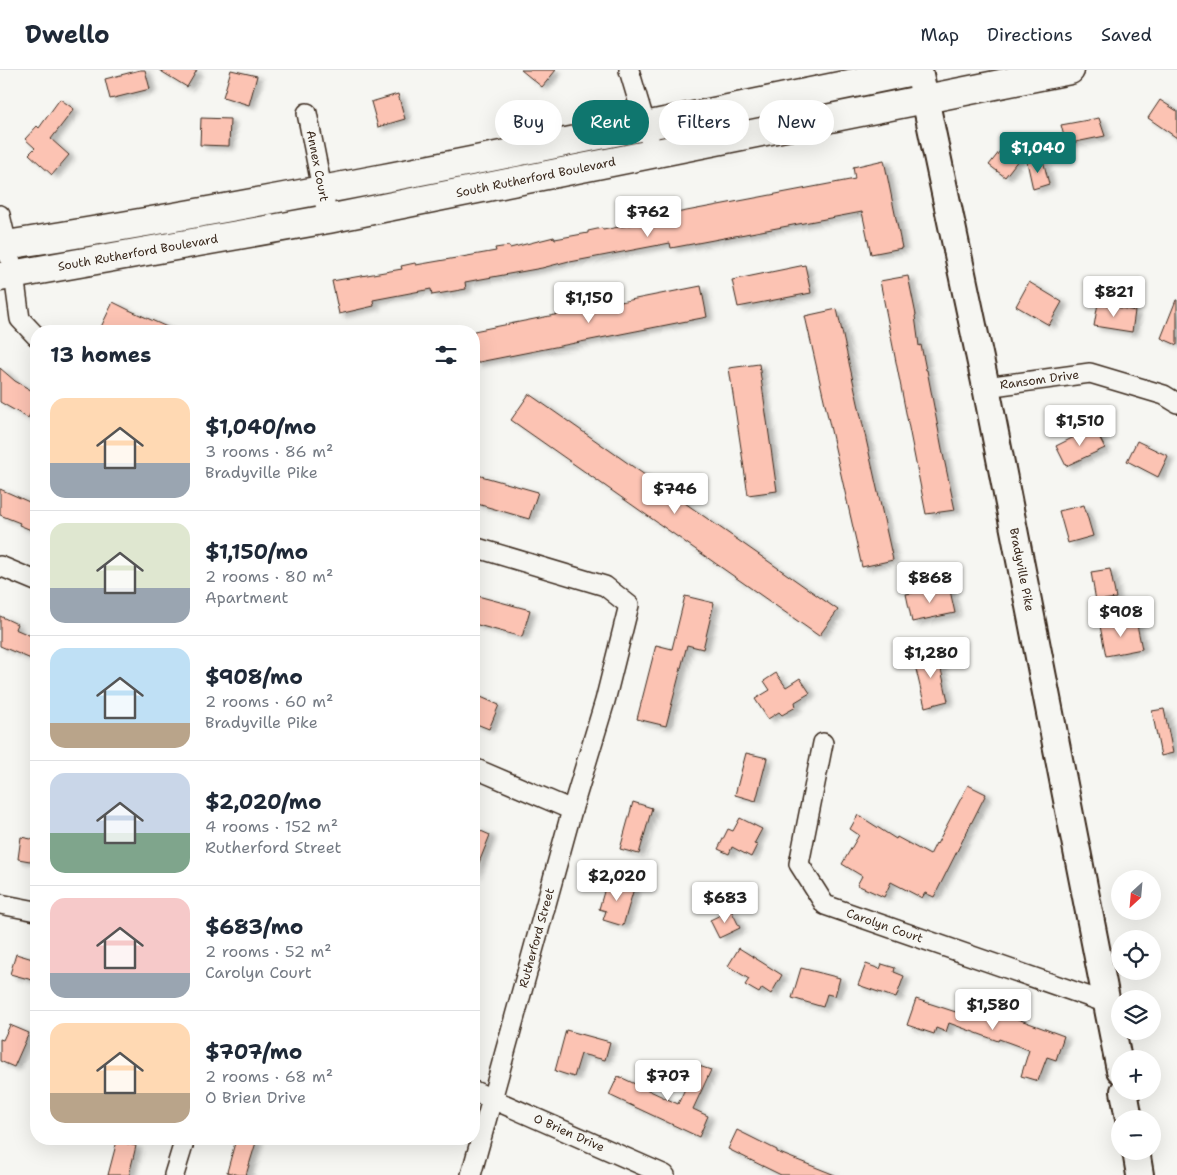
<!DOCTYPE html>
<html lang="en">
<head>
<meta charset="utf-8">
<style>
  :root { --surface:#fff; --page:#f6f6f7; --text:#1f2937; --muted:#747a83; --line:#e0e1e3; --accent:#0f766e }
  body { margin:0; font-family:"Shantell Sans",sans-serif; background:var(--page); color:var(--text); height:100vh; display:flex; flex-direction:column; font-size:19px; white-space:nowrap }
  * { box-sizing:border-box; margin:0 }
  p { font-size:16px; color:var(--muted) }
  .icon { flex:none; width:28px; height:28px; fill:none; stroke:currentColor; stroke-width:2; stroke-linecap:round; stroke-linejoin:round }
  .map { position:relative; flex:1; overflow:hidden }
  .details { position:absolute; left:30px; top:255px; width:450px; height:820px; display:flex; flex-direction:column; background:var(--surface); border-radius:20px; box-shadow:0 5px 20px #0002 }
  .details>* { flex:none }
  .top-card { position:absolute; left:495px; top:30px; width:475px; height:45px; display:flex; gap:10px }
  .needle { width:32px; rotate:206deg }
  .tools { position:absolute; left:1111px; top:800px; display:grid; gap:10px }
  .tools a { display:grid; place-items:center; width:50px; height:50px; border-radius:50%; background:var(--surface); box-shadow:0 5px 20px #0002; font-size:25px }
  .price { position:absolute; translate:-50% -42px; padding:0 11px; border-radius:5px; background:#fff; color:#222; font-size:16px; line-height:32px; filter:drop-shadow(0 1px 2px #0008) }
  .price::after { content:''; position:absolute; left:50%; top:30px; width:15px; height:11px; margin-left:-8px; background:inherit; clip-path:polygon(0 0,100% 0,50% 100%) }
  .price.current { background:var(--accent); color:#fff }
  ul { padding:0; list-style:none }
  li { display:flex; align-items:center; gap:15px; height:125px; padding:0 20px }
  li+li { border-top:1px solid var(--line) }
  li span { display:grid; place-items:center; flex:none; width:140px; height:100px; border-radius:15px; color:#555 }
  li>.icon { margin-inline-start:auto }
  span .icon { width:60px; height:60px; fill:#fffc; stroke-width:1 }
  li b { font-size:21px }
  h2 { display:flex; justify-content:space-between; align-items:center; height:60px; padding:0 20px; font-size:21px }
  .pill { padding:0 18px; border-radius:22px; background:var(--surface); box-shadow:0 5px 20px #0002; font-size:18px; line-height:45px }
  .pill.current { background:var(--accent); color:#fff }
  header { display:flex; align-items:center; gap:30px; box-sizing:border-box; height:70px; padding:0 25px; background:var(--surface); border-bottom:1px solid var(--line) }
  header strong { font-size:24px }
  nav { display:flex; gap:28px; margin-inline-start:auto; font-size:18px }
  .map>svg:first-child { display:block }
  .building { fill:#fcc3b3; stroke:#3b2a1e; filter:url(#shadow) }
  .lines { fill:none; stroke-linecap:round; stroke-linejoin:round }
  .street-casing { stroke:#3b2a1e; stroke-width:22 }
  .secondary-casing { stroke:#3b2a1e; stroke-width:30 }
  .highway-casing { stroke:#3b2a1e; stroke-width:31 }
  .street { stroke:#f6f6f2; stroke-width:19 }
  .secondary { stroke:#f6f6f2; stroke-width:26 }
  .highway { stroke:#f6f6f2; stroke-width:28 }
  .labels { text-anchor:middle; stroke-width:4; stroke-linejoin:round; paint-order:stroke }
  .street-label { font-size:12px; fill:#3b2a1e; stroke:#f6f6f2 }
</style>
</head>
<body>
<header>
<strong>Dwello</strong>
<nav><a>Map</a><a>Directions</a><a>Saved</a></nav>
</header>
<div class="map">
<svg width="1177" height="1105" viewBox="0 0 1177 1105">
  <defs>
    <filter id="shadow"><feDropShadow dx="5.5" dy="3" stdDeviation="2.5" flood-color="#0004"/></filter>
  </defs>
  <rect width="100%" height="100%" fill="#f6f6f2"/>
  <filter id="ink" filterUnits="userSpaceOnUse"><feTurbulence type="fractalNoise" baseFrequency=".02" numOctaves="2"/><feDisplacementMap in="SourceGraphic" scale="10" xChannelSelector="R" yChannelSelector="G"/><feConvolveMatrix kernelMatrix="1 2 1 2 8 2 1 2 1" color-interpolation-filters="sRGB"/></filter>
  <g filter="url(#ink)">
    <path class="building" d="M140,0H145L150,19L110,29L105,9Z
      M159,0H197L187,17Z
      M231,0L257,6L249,35L223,27Z
      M521,0H556L542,17Z
      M398,24L405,49L378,57L371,32Z
      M60,29L74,39L51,69L69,85L52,105L29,84L35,78L25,69L37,56L39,58Z
      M1160,30L1177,41V68L1148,48Z
      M201,48L230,49L229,76L200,75Z
      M1099,48L1105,66L1066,74L1061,55Z
      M1014,63L1029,76L1005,107L989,95Z
      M884,90L902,178L871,184L862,142L671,178L670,173L570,192L569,191L542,198L465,212L466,219L432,225L431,219L373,230L374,236L339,244L332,211L402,199L401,196L415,193L416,195L496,181L495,178L509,176L510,178L554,167L555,169L588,163V161L602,158L603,160L635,154L634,151L855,109L853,97Z
      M1043,90L1049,114L1033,119L1027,92Z
      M805,195L811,223L738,237L732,210Z
      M908,206L916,245L915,246L919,276L921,275L926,300H927L943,384L955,440L926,444L880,211Z
      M1029,212L1062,232L1049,255L1016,236Z
      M701,216L707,247L474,293V261Z
      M1176,230H1177V275L1161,268Z
      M113,232L129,240L176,261H109L101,257Z
      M1098,233L1135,241L1132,262L1094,256Z
      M837,239L893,490L862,497L805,246Z
      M759,294L777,421L748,425L729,298Z
      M0,298L15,311L36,323V333L28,348L0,332Z
      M529,324L838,540L819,566L511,350Z
      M1094,357L1105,378L1066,396L1056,376Z
      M1137,371L1168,386L1158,407L1127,391Z
      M474,404L538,422L529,449L474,433Z
      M0,419L36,435V462L19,455L20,453L0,445Z
      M1084,435L1093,466L1068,473L1059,441Z
      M1110,499L1116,528L1096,531L1091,502Z
      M949,516L955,543L912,552L906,524Z
      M474,525L530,540L522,567L474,554Z
      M685,526L714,533L703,579L687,575L666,656L637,649L656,575L672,579Z
      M0,546L17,554L15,559L36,568V591L0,576Z
      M1136,550L1142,579L1106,586L1100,556Z
      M937,581L948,631L925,637L913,587Z
      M776,603L786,617L800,608L810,623L795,632L796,637L782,645L779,642L768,649L755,629L770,620L764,611Z
      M474,624L499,635L489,659L474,653Z
      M1164,639L1173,683L1161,686L1152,641Z
      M746,683L767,688L756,731L735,725Z
      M968,715L986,724L934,827L925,823L922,828L891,812L884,827L857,815L862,806L842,794L859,765L850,759L858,745L896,769L897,767L930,785L936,773L937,774Z
      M633,732L652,738L639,784L620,779Z
      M740,748L762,759L754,774L757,775L751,787L732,777L729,784L718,779L728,759L733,761Z
      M474,758L490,765L474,805Z
      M21,767L36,770V792L18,789Z
      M614,809L635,815L623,856L603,850L606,841L599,839L605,818L611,820Z
      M731,840L740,858L719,868L710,850Z
      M739,878L782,905L771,924L762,918L759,923L745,915L749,909L728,896Z
      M16,884L36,890V911L10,904Z
      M866,894L880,899L882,894L895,898L894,902L904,906L896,928L858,915Z
      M801,898L840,908L835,926L827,924L823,937L792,928Z
      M916,929L962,944L964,939L973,943L977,934L1064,966L1056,990L1047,987L1038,1011L1021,1006L1029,980L999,969L998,971L949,953L946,962L936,958L934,964L907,955Z
      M10,955L29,963L14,997L0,991V969L3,970Z
      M566,960L610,972L605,990L581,984L574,1007L555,1001Z
      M696,995L711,1000L693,1039L708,1046L699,1067L609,1025L618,1006L678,1034Z
      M737,1060L777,1080V1082L835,1105H781L728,1079Z
      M236,1069H257L246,1105H238L227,1102Z
      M117,1071L136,1076L129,1105H108Z"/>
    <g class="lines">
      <g class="street-casing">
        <g id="street">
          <path d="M629,0L649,67"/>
          <path id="s1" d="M307,43L328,149"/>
          <path d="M0,145L14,205L20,249L36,266"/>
          <path id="s2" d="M986,317L1090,303L1164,325L1177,333"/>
          <path d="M0,496L36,511"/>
          <path id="s3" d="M823,673L799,794L825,835L1107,933"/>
          <path d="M474,698L572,740"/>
          <path d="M0,834L36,841"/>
          <path id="s4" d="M474,1021L665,1105"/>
          <path d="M174,1105L185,1069"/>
          <path id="s5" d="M471,1105L572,740L605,631L629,535L605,516L474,477"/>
        </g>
      </g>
      <g class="secondary-casing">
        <g id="secondary">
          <path id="s6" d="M919,0L986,317L1120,1000"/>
          <path d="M1124,1021L1129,1049"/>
          <path d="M1136,1081L1140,1105"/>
        </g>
      </g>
      <g class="highway-casing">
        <g id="highway">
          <path d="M0,176C308,128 613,62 918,0"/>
          <path id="s7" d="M0,207L328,149L1070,0"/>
        </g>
      </g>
      <use href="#street" class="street"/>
      <use href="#secondary" class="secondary"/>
      <use href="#highway" class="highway"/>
    </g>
  </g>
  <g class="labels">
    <g class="street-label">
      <text dy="4" stroke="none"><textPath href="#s1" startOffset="54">Annex Court</textPath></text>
      <text dy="4" stroke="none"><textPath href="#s7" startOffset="545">South Rutherford Boulevard</textPath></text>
      <text dy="4" stroke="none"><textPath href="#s7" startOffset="140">South Rutherford Boulevard</textPath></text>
      <text dy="4" stroke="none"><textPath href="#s2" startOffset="54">Ransom Drive</textPath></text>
      <text dy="4" stroke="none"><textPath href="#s6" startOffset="510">Bradyville Pike</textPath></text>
      <text dy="4" stroke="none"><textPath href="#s3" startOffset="235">Carolyn Court</textPath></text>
      <text dy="4" stroke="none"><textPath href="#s5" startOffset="246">Rutherford Street</textPath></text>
      <text dy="4" stroke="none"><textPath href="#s4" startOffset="104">O Brien Drive</textPath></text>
    </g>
  </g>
</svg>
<div class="tools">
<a><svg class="needle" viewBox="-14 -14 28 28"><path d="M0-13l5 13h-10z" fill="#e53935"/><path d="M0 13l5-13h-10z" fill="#747a83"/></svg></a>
<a><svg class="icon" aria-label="locate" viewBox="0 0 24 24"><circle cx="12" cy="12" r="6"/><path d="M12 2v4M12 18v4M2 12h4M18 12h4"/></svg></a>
<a><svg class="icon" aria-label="layers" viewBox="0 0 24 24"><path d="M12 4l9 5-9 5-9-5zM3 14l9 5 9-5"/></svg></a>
<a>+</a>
<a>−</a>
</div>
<b class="price current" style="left:1038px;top:104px">$1,040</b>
<b class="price" style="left:648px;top:168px">$762</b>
<b class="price" style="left:1114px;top:248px">$821</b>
<b class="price" style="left:589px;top:254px">$1,150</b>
<b class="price" style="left:1080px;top:377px">$1,510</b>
<b class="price" style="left:675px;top:445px">$746</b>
<b class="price" style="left:930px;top:534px">$868</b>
<b class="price" style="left:1121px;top:568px">$908</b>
<b class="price" style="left:931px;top:609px">$1,280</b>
<b class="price" style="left:617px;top:832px">$2,020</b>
<b class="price" style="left:725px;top:854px">$683</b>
<b class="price" style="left:993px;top:961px">$1,580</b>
<b class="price" style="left:668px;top:1032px">$707</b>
<div class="top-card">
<a class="pill">Buy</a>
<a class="pill current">Rent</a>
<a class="pill">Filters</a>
<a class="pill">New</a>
</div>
<section class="details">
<h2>13 homes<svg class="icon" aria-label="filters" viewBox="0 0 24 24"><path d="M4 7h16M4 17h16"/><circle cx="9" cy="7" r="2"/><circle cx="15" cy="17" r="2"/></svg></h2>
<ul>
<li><span style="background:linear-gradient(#ffd9b3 65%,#9aa5b1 0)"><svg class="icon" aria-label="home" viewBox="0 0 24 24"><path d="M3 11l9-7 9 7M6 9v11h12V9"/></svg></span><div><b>$1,040/mo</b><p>3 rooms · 86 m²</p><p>Bradyville Pike</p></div></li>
<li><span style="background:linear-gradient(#dfe7d0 65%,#9aa5b1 0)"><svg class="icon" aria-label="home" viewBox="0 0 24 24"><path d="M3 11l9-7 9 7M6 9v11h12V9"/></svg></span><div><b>$1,150/mo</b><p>2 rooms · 80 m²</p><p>Apartment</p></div></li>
<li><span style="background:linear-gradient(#bfe0f5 75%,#b9a48a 0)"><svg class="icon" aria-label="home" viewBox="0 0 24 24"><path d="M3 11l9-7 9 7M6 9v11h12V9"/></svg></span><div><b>$908/mo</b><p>2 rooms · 60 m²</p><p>Bradyville Pike</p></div></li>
<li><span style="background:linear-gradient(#c9d6e8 60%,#7fa58c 0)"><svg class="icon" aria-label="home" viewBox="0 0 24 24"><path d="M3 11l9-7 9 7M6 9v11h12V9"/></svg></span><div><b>$2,020/mo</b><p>4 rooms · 152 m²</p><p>Rutherford Street</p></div></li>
<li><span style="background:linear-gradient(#f6c9c9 75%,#9aa5b1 0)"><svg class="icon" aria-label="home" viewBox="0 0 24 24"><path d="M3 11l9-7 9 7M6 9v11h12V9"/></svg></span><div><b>$683/mo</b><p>2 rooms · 52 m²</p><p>Carolyn Court</p></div></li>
<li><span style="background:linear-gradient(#ffd9b3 70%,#b9a48a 0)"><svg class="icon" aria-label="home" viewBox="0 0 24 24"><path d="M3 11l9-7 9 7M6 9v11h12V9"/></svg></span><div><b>$707/mo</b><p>2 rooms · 68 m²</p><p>O Brien Drive</p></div></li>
</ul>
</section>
</div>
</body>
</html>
